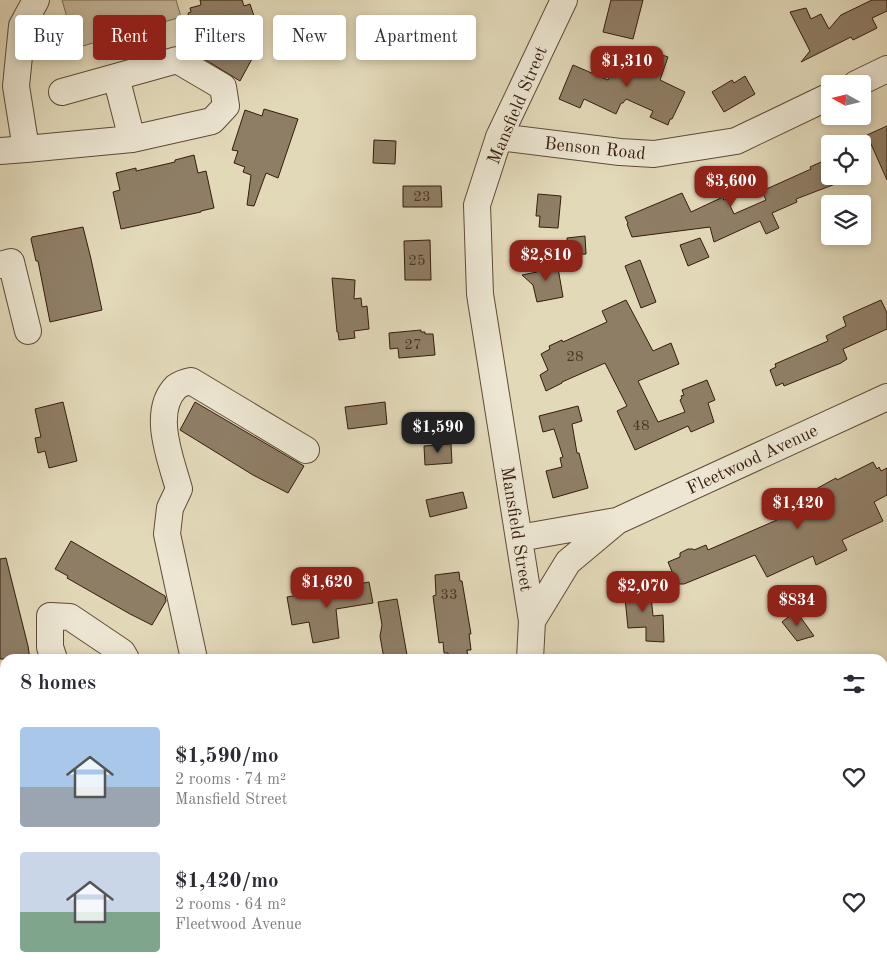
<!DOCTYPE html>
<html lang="en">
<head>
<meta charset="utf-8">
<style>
  :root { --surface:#fff; --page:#f2f2f3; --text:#2b2b33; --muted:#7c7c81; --accent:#8f2418 }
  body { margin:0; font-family:"Old Standard TT",serif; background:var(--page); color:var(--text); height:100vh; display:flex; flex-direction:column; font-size:19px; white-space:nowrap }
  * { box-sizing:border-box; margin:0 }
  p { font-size:16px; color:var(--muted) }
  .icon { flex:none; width:28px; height:28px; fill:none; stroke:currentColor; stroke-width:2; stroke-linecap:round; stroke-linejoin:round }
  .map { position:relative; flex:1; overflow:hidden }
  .drawer { position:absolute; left:0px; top:654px; width:888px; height:321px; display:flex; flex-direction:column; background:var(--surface); border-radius:15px 15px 0 0; box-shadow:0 2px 8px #0003 }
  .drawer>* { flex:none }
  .guide { position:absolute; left:15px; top:15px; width:500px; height:45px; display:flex; gap:10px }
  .needle { width:32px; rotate:278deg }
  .fabs { position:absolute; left:821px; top:75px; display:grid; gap:10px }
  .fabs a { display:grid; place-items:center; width:50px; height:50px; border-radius:5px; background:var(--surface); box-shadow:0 2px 8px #0003; font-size:25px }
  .price { position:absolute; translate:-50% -42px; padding:0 11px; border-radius:10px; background:var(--accent); color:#fff; font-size:16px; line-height:32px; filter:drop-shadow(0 1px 2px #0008) }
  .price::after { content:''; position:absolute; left:50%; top:30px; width:15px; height:11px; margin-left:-8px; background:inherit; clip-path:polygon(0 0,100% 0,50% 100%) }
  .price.active { background:#222; color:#fff }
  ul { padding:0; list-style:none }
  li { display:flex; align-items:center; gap:15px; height:125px; padding:0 20px }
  li span { display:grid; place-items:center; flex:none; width:140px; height:100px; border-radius:5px; color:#555 }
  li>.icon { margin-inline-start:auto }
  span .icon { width:60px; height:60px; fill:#fffc; stroke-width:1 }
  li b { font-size:21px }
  h2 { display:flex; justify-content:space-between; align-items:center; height:60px; padding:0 20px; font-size:21px }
  .tag { padding:0 18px; border-radius:5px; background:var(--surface); box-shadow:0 2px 8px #0003; font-size:18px; line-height:45px }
  .tag.active { background:var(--accent); color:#fff }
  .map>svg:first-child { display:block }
  .green { fill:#c5b99c; stroke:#7d6a54 }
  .building { fill:#8f7e66; stroke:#351c0d }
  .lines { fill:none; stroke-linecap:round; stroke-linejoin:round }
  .minor-casing { stroke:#604b38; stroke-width:28 }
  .minor { stroke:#ece6d2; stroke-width:26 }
  .labels { text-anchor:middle; stroke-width:4; stroke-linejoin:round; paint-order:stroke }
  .number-label { font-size:15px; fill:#4c3423 }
  .street-label { font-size:18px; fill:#351c0d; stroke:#ece6d2 }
</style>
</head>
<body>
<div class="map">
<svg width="887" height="974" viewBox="0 0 887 974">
  <rect width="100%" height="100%" fill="#e2d9b9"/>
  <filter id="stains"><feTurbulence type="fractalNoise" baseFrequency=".004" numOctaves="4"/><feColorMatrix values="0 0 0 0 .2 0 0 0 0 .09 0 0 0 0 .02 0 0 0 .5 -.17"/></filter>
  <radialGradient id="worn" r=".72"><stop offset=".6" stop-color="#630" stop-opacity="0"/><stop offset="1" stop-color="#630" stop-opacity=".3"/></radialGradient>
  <path class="green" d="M62,0H176L181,17L76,48Z"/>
  <path class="building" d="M200,0H242L244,6L250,4L260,34L256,35L259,46L240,81L196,54L188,13L191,12L190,8L201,5Z
    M611,0H643L633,39L603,32Z
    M872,0H887V11L872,18L877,28L853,40L851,37L801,62L810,51L790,12L806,8L811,19L821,14L829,29L841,15Z
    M645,49L668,57L660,80L685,92L672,119H670L668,125L650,117L653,111L626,99L623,103H621L616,114L584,99L580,108L559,99L573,65L608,80L615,66L635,75Z
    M745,76L755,94L724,112L712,92L732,80L734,83Z
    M264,109L298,119L278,178L266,173L254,206L247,205L251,175L243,172L245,167L234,163L238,151L232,150L245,110L262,116Z
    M887,126V180L867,135Z
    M374,140L396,141L395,164L373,163Z
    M194,155L198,173L206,171L214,208L201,211V212L121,229L113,192L120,190L116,173L136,168V171L175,162V160Z
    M830,158V176H851V178L796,199L797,202L772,213L779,228L766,234L760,221L714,242L710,227L632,237L627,224L628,223L625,217L682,193L691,212L723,197L724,200L727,199L734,214L766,200L762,191L811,169L810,167Z
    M403,186H441L442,207H403Z
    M538,194L561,196L558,228L539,227L540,216H536Z
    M83,227L91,259L102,310L50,322L38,261H36L31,239L32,237Z
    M585,236L586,254L568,255L567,238Z
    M700,238L709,257L688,266L680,245Z
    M430,240L431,280H405L404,241Z
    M640,260L656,302L641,308L625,266Z
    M557,262L563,297L537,302L533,285L522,275L537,272L535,266Z
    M332,278L355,280L354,299L361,298L362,307L367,306L369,329L354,331L355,338L339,340L338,332H337Z
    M626,300L653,351L671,343L679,364L638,381L658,422L685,412L680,400L682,398L681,396L684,395L682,390L707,380L715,400L708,403L714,422L691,432L688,426L635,450L617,411L627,406L605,363L562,382V383L546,391L540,375L548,370L541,354L550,349L549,346L562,340L563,342L607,322L602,311Z
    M881,300L887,313V329L843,349L847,359L841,363L784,386L783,383L776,386L770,370L776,367L775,364L828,341L826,336L846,326L843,317Z
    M421,330V332H425V334H433L435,355L399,358L398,348L390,349L389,333Z
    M63,402L77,461L49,468L45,451L38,453L35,438L41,437L35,409Z
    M195,402L304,466L288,493L253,475L180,430Z
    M385,402L387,424L348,429L345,407Z
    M578,406L582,421L572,424L577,453H579L588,488L553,498L546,471L562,467L560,458L563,457L554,429L543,432L539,416Z
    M451,444L452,463L425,465L424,446Z
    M873,462L877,469L879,467L881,471L887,468V495L874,502L883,521L842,540L847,550L816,565L813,556L767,577L755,555L684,584H677L668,562L680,557V553L688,549H693L694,550L706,545L708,550L793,513L794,515L822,502L816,489L836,478L837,480Z
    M463,492L467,508L430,517L426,500Z
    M71,541L165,596L166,601L152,625L130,614L67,578L68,576L55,569Z
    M6,558L28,646L30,659H0V559Z
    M459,572L460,581H462L471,634H469L471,650H467L468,659H448V653H444L443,642L439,643L433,596L436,595L435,575Z
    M369,582L373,603L336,609L339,638L313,643L309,622L292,625L287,597Z
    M650,586L653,616L663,615L664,642L646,641V627L628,628L624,588Z
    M397,599L407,655L384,659L380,636L382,625L378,602Z
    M796,611L814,636L797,641L782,622Z"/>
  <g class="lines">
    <g class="minor-casing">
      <path id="minor" d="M116,77L132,139
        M856,84L887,69
        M499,137L620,152L654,154L736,141L830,96
        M26,149L132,139L212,121L226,106L223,87L177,60L62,92
        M0,151L26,149L16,86L22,26L36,0
        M0,265L11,262L28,331
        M519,538L616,521
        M532,621L568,562L617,521L887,397
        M54,659L50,647V616L70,617L122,652L126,659
        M194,659L167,534L170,508L179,489C171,460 151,412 176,387C180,384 186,382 191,381L306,450
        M530,659L532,621L480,294L477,205L499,137L564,0
        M0,729L5,727
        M882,751L887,749
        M882,959L884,974
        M349,970L354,974
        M475,970L479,974
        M417,974L420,970"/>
    </g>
    <use href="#minor" class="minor"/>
  </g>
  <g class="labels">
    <g class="number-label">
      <text x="422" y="201">23</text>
      <text x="417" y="265">25</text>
      <text x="413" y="349">27</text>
      <text x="575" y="361">28</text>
      <text x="641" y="430">48</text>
      <text x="449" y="599">33</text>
    </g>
    <g class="street-label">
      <text transform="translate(517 105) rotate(-67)" y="6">Mansfield Street</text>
      <text transform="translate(595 148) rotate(6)" y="6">Benson Road</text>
      <text transform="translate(752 459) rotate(-25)" y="6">Fleetwood Avenue</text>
      <text transform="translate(517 529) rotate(81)" y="6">Mansfield Street</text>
    </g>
  </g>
  <rect width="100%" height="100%" filter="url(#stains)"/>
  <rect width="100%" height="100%" fill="url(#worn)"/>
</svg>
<div class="fabs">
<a><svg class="needle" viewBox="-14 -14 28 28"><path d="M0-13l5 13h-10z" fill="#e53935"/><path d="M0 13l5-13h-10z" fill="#7c7c81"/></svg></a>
<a><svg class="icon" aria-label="locate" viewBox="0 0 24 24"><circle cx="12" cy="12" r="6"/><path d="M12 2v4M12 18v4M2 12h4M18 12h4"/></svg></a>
<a><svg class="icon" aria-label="layers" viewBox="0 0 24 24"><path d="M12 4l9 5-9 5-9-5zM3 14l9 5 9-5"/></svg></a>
</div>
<b class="price" style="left:627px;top:88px">$1,310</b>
<b class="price" style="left:731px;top:208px">$3,600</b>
<b class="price" style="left:546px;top:282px">$2,810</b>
<b class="price active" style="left:438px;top:454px">$1,590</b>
<b class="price" style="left:798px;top:530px">$1,420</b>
<b class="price" style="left:327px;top:609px">$1,620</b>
<b class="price" style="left:643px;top:613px">$2,070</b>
<b class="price" style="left:797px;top:627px">$834</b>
<div class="guide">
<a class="tag">Buy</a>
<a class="tag active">Rent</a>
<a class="tag">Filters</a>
<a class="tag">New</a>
<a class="tag">Apartment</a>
</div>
<section class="drawer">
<h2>8 homes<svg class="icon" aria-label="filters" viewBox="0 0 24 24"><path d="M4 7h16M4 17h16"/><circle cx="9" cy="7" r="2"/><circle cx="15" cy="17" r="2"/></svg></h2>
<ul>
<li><span style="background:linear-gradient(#a9c7e8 60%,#9aa5b1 0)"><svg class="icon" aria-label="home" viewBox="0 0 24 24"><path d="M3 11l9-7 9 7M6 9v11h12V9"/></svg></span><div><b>$1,590/mo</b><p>2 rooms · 74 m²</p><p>Mansfield Street</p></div><svg class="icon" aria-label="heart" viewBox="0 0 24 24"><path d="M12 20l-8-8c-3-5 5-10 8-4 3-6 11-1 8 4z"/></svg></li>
<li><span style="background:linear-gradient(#c9d6e8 60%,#7fa58c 0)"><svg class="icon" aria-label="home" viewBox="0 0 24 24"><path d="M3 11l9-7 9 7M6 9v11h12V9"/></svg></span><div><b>$1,420/mo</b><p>2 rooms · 64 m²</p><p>Fleetwood Avenue</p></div><svg class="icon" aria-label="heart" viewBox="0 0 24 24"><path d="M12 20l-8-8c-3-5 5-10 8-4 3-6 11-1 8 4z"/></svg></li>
</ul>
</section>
</div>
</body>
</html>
